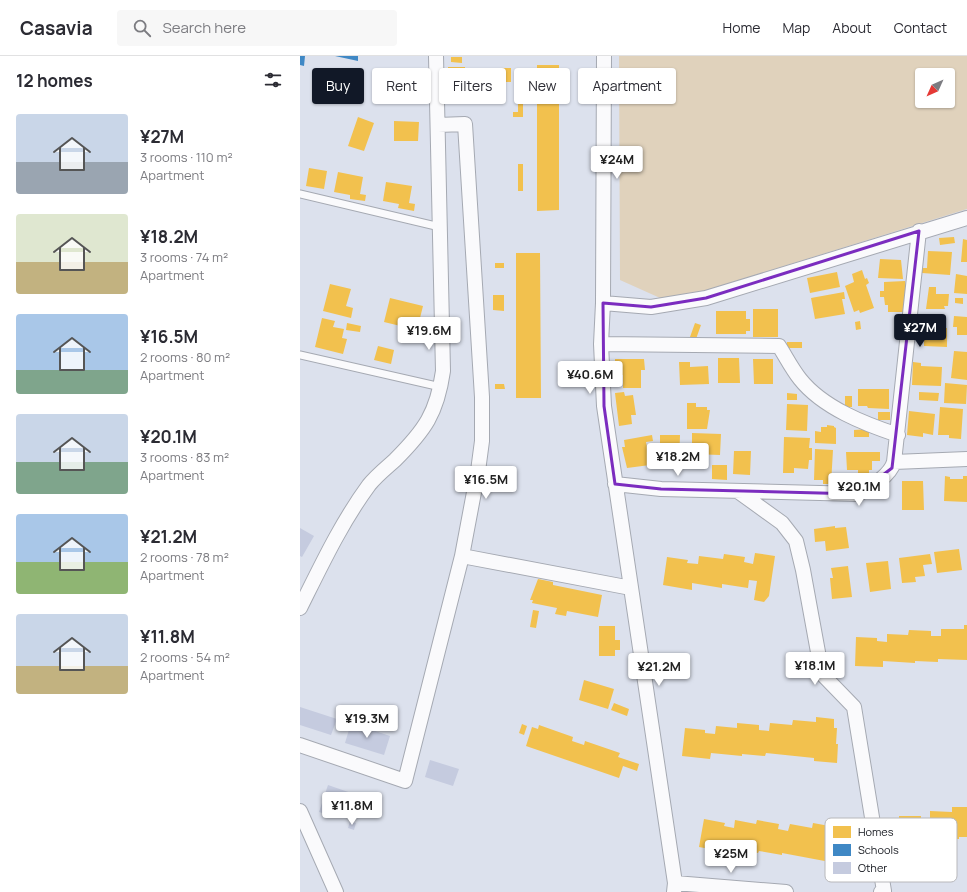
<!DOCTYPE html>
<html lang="en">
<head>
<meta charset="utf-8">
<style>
  :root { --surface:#fff; --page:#f7f7f7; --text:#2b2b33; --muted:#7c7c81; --line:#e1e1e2; --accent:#111827 }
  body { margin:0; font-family:Manrope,sans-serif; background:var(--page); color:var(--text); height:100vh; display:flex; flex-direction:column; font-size:15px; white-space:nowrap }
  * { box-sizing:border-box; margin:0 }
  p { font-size:13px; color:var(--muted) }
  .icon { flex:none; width:22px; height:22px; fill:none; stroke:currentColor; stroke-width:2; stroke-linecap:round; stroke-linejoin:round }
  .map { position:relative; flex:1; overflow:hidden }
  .details { display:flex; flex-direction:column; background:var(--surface); width:300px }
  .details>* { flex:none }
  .hud { position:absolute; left:12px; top:12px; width:380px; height:36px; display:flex; gap:8px }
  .needle { width:26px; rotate:225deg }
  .controls { position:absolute; left:615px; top:12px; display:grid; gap:8px }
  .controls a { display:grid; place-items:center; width:40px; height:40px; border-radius:4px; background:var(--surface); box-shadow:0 1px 3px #0004; font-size:20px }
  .price { position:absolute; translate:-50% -34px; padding:0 9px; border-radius:4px; background:#fff; color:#222; font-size:13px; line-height:26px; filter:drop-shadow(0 1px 2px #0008) }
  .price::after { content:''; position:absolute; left:50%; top:24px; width:12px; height:9px; margin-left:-6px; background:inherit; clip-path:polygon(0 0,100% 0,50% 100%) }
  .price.selected { background:var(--accent); color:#fff }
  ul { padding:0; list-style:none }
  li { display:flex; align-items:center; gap:12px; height:100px; padding:0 16px }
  li span { display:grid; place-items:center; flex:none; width:112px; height:80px; border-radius:4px; color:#555 }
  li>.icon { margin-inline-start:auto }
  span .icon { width:48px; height:48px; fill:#fffc; stroke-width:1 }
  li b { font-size:17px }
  h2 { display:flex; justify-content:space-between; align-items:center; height:48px; padding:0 16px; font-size:17px }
  .chip { padding:0 14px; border-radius:4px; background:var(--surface); box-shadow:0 1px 3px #0004; font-size:14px; line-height:36px }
  .chip.selected { background:var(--accent); color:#fff }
  header { display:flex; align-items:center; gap:24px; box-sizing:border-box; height:56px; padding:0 20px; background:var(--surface); border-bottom:1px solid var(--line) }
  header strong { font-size:19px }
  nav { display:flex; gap:22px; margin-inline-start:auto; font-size:14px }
  .search { width:280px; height:36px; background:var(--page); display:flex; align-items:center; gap:10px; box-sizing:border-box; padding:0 14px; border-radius:4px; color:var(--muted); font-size:15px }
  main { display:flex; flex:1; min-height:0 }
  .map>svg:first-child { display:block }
  .green { fill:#e0d2bc; fill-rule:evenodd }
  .homes { fill:#f2c14e }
  .schools { fill:#3f88c5 }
  .building { fill:#c5cbdf }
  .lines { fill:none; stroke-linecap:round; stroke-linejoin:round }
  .lane-casing { stroke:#a5a9b2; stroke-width:9 }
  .street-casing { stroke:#a5a9b2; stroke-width:16 }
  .lane { stroke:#fafafc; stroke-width:7 }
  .street { stroke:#fafafc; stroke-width:14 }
  .marked { fill:none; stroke:#7b2cbf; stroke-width:3; stroke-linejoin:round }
  .key { fill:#fff; stroke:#b8b8bb; stroke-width:1 }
  .key-label { font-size:11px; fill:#11141b }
</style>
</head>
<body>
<header>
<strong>Casavia</strong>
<div class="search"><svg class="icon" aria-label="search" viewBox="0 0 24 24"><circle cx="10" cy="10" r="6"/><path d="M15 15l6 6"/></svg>Search here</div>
<nav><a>Home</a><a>Map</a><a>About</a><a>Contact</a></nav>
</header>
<main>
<section class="details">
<h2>12 homes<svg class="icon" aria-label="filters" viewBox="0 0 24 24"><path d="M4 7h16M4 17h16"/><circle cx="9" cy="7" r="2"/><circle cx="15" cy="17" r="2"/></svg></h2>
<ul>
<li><span style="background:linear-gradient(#c9d6e8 60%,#9aa5b1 0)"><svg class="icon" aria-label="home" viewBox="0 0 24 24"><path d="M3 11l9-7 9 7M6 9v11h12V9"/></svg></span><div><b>¥27M</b><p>3 rooms · 110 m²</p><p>Apartment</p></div></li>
<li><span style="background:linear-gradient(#dfe7d0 60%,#c2b280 0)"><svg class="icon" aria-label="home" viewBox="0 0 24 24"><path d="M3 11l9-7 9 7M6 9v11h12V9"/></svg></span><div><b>¥18.2M</b><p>3 rooms · 74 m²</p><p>Apartment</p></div></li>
<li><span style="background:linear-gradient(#a9c7e8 70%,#7fa58c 0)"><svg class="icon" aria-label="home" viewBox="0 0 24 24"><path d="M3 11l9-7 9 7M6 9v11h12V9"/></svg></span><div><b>¥16.5M</b><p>2 rooms · 80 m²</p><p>Apartment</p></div></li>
<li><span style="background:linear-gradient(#c9d6e8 60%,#7fa58c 0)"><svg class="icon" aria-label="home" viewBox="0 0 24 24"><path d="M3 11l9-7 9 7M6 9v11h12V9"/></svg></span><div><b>¥20.1M</b><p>3 rooms · 83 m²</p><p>Apartment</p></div></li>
<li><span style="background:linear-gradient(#a9c7e8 60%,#8fb573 0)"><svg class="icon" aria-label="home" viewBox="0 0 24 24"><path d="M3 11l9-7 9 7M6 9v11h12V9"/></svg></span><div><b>¥21.2M</b><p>2 rooms · 78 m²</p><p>Apartment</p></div></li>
<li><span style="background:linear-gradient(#c9d6e8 65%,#c2b280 0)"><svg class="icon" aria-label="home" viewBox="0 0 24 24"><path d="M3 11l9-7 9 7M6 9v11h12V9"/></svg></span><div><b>¥11.8M</b><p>2 rooms · 54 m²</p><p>Apartment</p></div></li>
</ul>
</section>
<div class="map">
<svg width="667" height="836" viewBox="0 0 667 836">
  <rect width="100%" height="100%" fill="#dce1ed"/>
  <path class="green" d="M319,0H667V153L369,246L320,224ZM622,19H648V45H622Z"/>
  <path class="homes" d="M151,1H162V7L151,6Z
    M237,9H259V154L237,155Z
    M148,11H165V14H180V29L176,28V35H150V16H148Z
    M198,12H211V26H198Z
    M218,33H223V61H213V56H218Z
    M58,61L74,67L64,95L48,90Z
    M94,65L119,66L118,85H94Z
    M218,108H223V135H218Z
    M9,112L27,115L24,133L6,130Z
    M38,116L63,121L60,138L66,139L65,145L50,143V139L34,136Z
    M86,126L112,130L109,147L115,148L114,155L98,152L99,148L83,145Z
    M654,181L655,187L640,189L639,182Z
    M663,183L667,184V206H661Z
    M628,195L652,196L650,219L622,217V212H627Z
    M216,197H240L241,342H216Z
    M580,203L601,204L603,223L578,222Z
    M195,207H204V212H195Z
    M562,214L565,223L567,222L569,227L566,229L574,252L560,257L559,254L554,256L545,230L554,226L552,218Z
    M537,216L540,231L510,237L507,222Z
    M656,218L667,220V238L654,237Z
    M605,225L607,238L604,239V256H588V249H585L584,241H580V235H584V226Z
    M30,228L51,233L46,250L53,252L51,262L23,255Z
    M629,231H636V238H649L648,250H644L645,253H626Z
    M544,236L545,243H542L545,258L515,263L511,242Z
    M193,239H204V255L193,254Z
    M90,242L123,250L117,274L84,266Z
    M655,242H663V248L655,247Z
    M453,253H478V281H453Z
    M416,255H446V263H450V275H446V278H416Z
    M654,260L667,261V279H657V271H653Z
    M617,261L632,262V267L616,265Z
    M22,262L35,265L33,271L44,273L42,282L47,283L43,298L15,291Z
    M560,265L561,273L556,274L555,266Z
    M47,267L61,270L60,276L46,274Z
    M395,267L401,269L396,283L390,281Z
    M619,272H647V291L624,290V277L619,276Z
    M487,286H502V292H487Z
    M78,290L94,294L91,308L74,304Z
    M654,295L667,296V324L651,322Z
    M418,302H439L440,327H418Z
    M315,303H344L345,314H341V332H323V319H318V306L315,307Z
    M453,303H473V328H454Z
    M379,306H390V311L408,310L409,328L380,329Z
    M613,306L621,307V310L642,311L641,330L612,329Z
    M645,327L667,329L666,348L644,347Z
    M195,328H204L205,333H195Z
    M558,333H589V353L568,352L567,350H558Z
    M324,336L325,340L333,339L336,359H331L332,368L319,370L315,337Z
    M619,336L639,337L638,345L619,344Z
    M487,337L497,338V344H487Z
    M545,340H552V351H545Z
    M387,347H396V351H407V354H410L407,373H387Z
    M487,348L508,349L507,375L486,374Z
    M640,351L663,353L661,383L649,382V379H638Z
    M609,355L635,358L633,379L623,377V381L607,379Z
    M578,356H590V364H578Z
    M527,369L534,370V371L536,372V388L515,387V375L521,376V371H527Z
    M569,373V381H554V374Z
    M392,377L421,378L420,399L392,398Z
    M352,379L353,385L346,386L350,409L327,412L322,391H325L324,384Z
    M360,379H380L379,409H360Z
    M484,381L510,382L509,392H512V404H509L508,413L494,412V417H483Z
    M515,393L533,394L531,428H523V424H514Z
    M434,395H451L450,419L433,418Z
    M546,396H580V405H572V414H569V418H558V414H547Z
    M412,409H427V424L412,423Z
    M645,420L650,421V423H663V420H667V446L644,445Z
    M602,425H623L624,454H602Z
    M535,470V472L546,471L549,492L526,495L525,485L515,486L514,473Z
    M659,493L662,514L637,517L634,496Z
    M455,497L475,500L469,540L464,546L454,544L457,525L449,524L448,532L422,528V532L392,527V534L363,529L367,501L388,504L387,507L398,508L399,500L423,503L424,498L445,501L444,506L453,508Z
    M630,498L632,508L623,509L625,520L615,521L616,526L602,527L599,502Z
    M588,505L591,533L570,536L566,507Z
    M548,510L552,541L532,543L530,522H533L531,512Z
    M238,523L253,526V529L302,539L298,561L267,555L266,560L255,558L257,552L232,547L233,544H230Z
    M233,554L239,555L236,572L230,571Z
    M664,569H667V604L638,603V606L615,605V607L583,605V611L555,610L556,581L577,582V585L587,586V578L608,579L609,574L631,575V580H641V573H664Z
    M299,570H315V584H320V594H315V600H299Z
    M284,624L314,633L308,653L279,644Z
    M314,647L329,653L327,660L311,654Z
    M516,661L534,663V672H537L536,688H538L537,707L514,705V702L466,697L465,700L442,698V700L411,697L410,703L382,700L385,672L405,674V677L415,678L416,670L437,672V667L459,669V674L469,675L470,667L492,669L493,664L516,666Z
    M222,668L227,670L224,679L219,677Z
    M239,669L273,681L272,685L284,689L285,685L320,697L318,701L339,708L337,715L323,710L319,722L226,690L232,671L238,673Z
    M652,751H667V781H659V783H628L627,789L599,788V760H621V763H630V755L652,756Z
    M404,763L425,767L424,770L434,772L435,764L456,768L457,764L479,768L478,773L488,775L490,768L512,772L513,767L535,771L536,767L554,771L552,779L556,780L552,795L555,796L552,815L529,810L530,806L482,797V799L459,795L458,797L427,791L426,796L399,791Z"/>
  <path class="schools" d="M0,0H5L4,10L0,9Z
    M35,0H58V5Z"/>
  <path class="building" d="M0,472L14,480L2,501L0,500Z
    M0,651L37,663L31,679L0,669Z
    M51,667L90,680L84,699L45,687Z
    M130,704L159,713L153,730L125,721Z
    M28,729L57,739L50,759L34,753L32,760L19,756Z
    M50,765L56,767L54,774L48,772Z"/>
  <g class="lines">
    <g class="lane-casing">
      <path id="lane" d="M0,138L140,171
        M0,299L141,331"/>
    </g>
    <g class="street-casing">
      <path id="street" d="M304,0L303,247L301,288L304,350L375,827L374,836
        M303,247L351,251L406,242L667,162
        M301,288L479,290C486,301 492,313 500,323C523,352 565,368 598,379
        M594,406L619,175
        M315,428L361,433L558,438C571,431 590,420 594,406L667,403
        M439,436L482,467L496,485L503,514L522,618L554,651L584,835L581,836
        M162,500L331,532
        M0,552C21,510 41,467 69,429C76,420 86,412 95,404C125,374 137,357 143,315L136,0
        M0,689L105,725L162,500L178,415L182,385V341L165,68L138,69
        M0,755L36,836
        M375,827L486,836"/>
    </g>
    <use href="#lane" class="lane"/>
    <use href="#street" class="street"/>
  </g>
  <path class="marked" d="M619,175L592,412L558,438L361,433L315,428L304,350L303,247L351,251L406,242Z"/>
  <rect x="525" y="762" width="132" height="64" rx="6" class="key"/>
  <rect x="533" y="770" width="18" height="12" fill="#f2c14e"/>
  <rect x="533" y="788" width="18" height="12" fill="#3f88c5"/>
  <rect x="533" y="806" width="18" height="12" fill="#c5cbdf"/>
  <g class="key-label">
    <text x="558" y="780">Homes</text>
    <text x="558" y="798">Schools</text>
    <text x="558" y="816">Other</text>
  </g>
</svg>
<div class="controls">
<a><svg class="needle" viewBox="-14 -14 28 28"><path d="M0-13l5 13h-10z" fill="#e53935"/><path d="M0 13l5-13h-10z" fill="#7c7c81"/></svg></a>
</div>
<b class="price" style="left:317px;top:124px">¥24M</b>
<b class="price selected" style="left:620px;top:292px">¥27M</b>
<b class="price" style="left:129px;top:295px">¥19.6M</b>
<b class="price" style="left:290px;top:339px">¥40.6M</b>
<b class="price" style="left:378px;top:421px">¥18.2M</b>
<b class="price" style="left:186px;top:444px">¥16.5M</b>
<b class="price" style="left:559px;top:451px">¥20.1M</b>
<b class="price" style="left:515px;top:630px">¥18.1M</b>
<b class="price" style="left:359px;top:631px">¥21.2M</b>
<b class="price" style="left:67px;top:683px">¥19.3M</b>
<b class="price" style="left:52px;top:770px">¥11.8M</b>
<b class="price" style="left:431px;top:818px">¥25M</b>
<div class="hud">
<a class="chip selected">Buy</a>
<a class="chip">Rent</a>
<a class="chip">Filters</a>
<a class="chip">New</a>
<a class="chip">Apartment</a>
</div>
</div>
</main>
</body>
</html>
